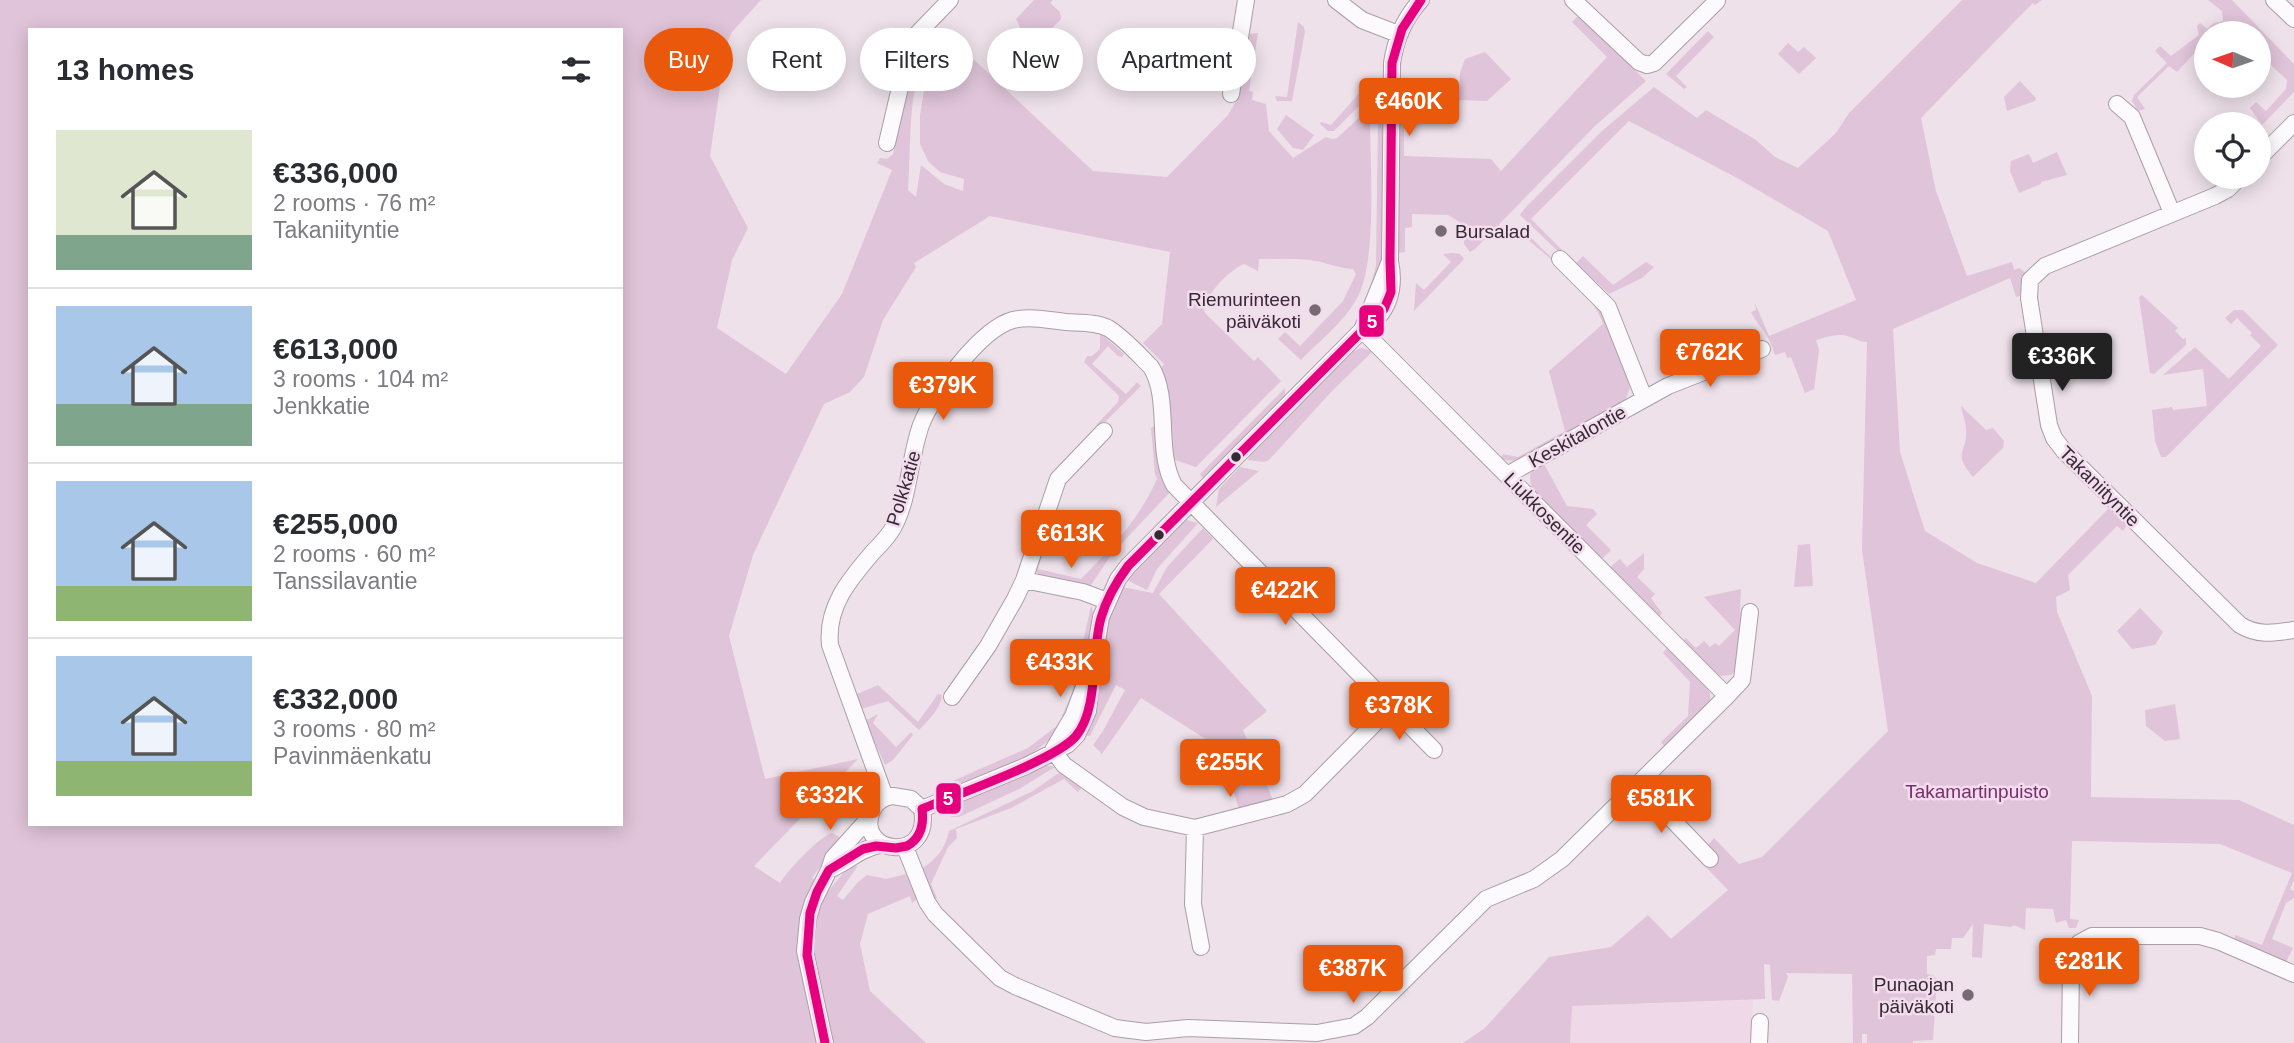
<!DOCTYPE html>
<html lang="en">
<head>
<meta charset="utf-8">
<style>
  :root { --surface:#fff; --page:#f7f7f7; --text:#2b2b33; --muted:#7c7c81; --line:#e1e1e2; --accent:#ea580c }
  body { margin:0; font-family:Arial,sans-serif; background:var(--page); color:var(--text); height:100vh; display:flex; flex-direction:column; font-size:26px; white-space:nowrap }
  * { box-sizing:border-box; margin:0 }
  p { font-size:23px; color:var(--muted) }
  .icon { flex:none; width:38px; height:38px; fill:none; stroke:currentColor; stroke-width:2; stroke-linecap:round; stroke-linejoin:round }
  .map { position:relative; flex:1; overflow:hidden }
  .details { position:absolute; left:28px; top:28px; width:595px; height:798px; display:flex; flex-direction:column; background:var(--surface); border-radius:0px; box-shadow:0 4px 18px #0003 }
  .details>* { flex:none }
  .guide { position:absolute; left:644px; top:28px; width:665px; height:63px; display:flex; gap:14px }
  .needle { width:46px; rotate:272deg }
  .buttons { position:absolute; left:2194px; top:21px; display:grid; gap:14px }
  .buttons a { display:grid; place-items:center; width:77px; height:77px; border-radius:50%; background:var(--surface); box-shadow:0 4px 18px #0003; font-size:35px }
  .price { position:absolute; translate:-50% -60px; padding:0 16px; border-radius:7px; background:var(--accent); color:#fff; font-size:23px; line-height:46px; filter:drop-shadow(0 2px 4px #0008) }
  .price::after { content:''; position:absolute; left:50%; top:42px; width:21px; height:16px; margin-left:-10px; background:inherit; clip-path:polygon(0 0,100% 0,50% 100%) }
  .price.selected { background:#222; color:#fff }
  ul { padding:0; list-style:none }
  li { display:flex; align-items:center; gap:21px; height:175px; padding:0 28px }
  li+li { border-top:2px solid var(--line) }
  li span { display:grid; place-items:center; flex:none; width:196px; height:140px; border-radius:0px; color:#555 }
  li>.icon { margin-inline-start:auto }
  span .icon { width:84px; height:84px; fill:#fffc; stroke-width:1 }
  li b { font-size:30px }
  h2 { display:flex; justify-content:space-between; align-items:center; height:84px; padding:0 28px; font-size:30px }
  .tag { padding:0 24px; border-radius:32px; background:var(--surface); box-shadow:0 4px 18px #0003; font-size:24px; line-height:63px }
  .tag.selected { background:var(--accent); color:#fff }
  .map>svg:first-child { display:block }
  .built { fill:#efd8e8 }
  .green { fill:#e0c4d9; fill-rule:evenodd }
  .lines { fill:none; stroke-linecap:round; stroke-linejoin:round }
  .minor-casing { stroke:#a99fa6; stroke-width:18 }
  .minor { stroke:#fcfafc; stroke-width:16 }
  .bus-1-casing { stroke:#f3dced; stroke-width:14 }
  .bus-1 { stroke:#e5007d; stroke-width:9 }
  .poi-dot { fill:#756b72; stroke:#f3dced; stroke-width:2.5 }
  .bus-dot { fill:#342b32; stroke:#f3dced; stroke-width:2.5 }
  .labels { text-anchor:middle; stroke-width:5; stroke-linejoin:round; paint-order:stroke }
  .poi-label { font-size:19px; fill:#342b32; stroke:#f3dced; text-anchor:end }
  .street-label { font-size:19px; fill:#342b32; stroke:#f3dced }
  .park-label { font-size:19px; fill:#772f6b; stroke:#f3dced }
  .line-badge { stroke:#f3dced; stroke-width:2.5 }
  .badge-label { font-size:19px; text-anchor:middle; font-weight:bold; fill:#fff }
</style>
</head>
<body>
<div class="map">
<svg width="2294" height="1043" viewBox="0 0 2294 1043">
  <rect width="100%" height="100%" fill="#eee1ea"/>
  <path class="built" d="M1753,1000L1750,1043H1570L1571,1006Z"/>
  <path class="green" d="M0,0H761L732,32L726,45L710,156L748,228L732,260L717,328L786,374L842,294L892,170L877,163L880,158L887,159L893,154L912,59L921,41L935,25C938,42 924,55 919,71C908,108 911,152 908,190L916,197L921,165L944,184L963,191L964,179L940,172L928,161L920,144V115L925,85L928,71L944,35L952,39L1093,171L1167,177L1228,115L1239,96L1247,34L1258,33L1249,91L1253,92L1252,100L1266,104L1269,131L1293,158L1326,137L1332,139L1337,138L1362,115L1370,117C1370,163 1378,264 1356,300C1343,323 1319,341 1301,360L1278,339L1285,332L1300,346L1343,301L1356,274L1353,269C1338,268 1325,262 1310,260C1293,258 1276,259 1259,259L1258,271L1244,264C1228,271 1206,294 1204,311L1206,314L1254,361L1258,357L1281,381L1196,467L1172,459L1161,368L1164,364L1143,343L1162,324L1170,252L990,216L914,263L916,267L883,320L864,377L850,392L824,404L753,555L729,636L765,779L858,759L754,866L780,883C786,872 821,835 832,833L841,838L812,878L829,890L854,861L857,867L837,896L843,900L858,882L867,875L886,879L906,874L917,899L912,903L910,896L868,914L860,944L870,991L926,1043H0ZM30,30H621V824H30Z
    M1034,0H1053L1050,3L1060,12L1061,19L1040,40H1026L1016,19Z
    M1962,0H2042L2035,5L2033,3L2020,16L1921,118L1936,191L1967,276L2012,262L2014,270L2019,268L2026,273L2022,295L2016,297L2010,278L1893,329L1900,452L1925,531L1977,563L2036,583L2110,507L2127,525L2123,531L2117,526L2068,575L2070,590L2056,597L2057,612L2092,696L2091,797L2239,800L2294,825V880L2290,889L2294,891V898L2286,903L2272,939L2293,948L2286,962L2234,940L2235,935L2262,945L2292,873L2220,844L2072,841L2070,919L2079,920L2076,928H2069L2066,920L2056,923L2053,909L2026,908L2025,930L2014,925L2011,927L1984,924L1982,958L1972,957L1973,924L1963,938H1952L1951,949H1936L1935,955L1927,956V974L1933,975L1937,980L1933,1040L1913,1041V1043H1867V1034H1862V1043H1853L1852,974L1786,973L1788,977L1779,1001L1772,1000L1770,965L1764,964L1765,999L1572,1006L1570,1043H1463L1485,1028L1549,957L1611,947L1648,915L1671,939L1728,890L1698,859L1709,850L1706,847L1714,838L1739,864L1762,857L1888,731L1862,550L1867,342C1859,342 1857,339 1850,337C1839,332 1827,337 1816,340L1819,350L1814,389L1805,393L1791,357L1787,358L1785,352L1775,355C1773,352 1773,347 1771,344C1767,333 1756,323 1751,312L1756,310L1755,303L1769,336L1856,300L1828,231L1739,179L1629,121L1531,219L1566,254L1563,256L1520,215L1525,208L1602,131L1654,87L1697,118L1706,110L1756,140L1775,157L1798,168L1836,133L1849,113Z
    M2208,0H2232L2294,64V92L2262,125L2250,108L2256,102L2266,111L2286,89L2287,80L2259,54V33H2207V49L2202,45L2177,72L2169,66L2137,97L2145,109L2138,111L2132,101L2134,95L2167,63L2155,51L2160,46L2171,56L2199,35L2197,26L2200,23L2207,29L2214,23L2223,21L2222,11Z
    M1579,15L1646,81L1595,126L1475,249L1470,252L1464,244L1463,224L1448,215L1412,214V227L1405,228V252L1397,253L1398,116H1404V156L1491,159L1501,171L1607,57L1572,22Z
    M1298,22L1304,27L1305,32L1292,101H1277L1275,96L1287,97Z
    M1708,31L1714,37L1676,76L1687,87L1684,89L1666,74Z
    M1788,43L1798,52L1804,47L1816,58L1799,74L1778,54Z
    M1485,52L1511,79L1487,101L1459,100L1460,73L1465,59Z
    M2020,81L2036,98L2035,101L2007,111L2004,97Z
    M1364,88L1370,90V103L1367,105L1361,104L1334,131H1328L1320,124L1321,122L1331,125Z
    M1286,115L1314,135L1303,150L1293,148L1277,129Z
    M1378,117H1384L1382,254L1380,269L1370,289L1376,265Z
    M2057,152L2067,175L2041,182V184L2019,193L2010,171L2011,161L2029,154L2033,163Z
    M1508,226L1522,229L1602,307L1630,388L1625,401L1526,456C1517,461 1511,462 1501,459L1503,454L1518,457L1565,431L1549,371L1603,324C1591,288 1544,254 1515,229L1504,232Z
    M1453,253L1460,254L1464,259L1414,311L1416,283L1424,290L1451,262L1443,254Z
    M1583,256L1613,285L1646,262L1654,267L1642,278L1609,294L1576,263Z
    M2142,295L2178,328L2175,331L2183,339L2186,338V345L2154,374L2150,373L2139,297Z
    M2234,310H2243L2278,345L2166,457H2161L2155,441L2152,410L2172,407L2173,410L2207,406L2203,369L2163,375L2195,347L2229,379L2261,346L2250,335L2252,333L2237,318L2231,324L2225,318Z
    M1100,333L1124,354L1122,357L1118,356L1108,346L1092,364L1126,394L1137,382L1141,386L1100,427L1097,424L1118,402L1119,396L1084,362L1087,356H1092L1100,349Z
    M1361,348L1373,351L1332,391L1269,460L1264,462L1248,460L1249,458L1245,455L1348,353Z
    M1285,388V396L1203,478L1200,474Z
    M1961,406L1986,430L1993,428L2004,441L2003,448L1973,477C1951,451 1968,454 1966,429C1966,422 1962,413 1961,406Z
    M1156,425L1162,477L1170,492L1111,555L1091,585L1039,575L1035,570L1047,530L1049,532L1038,569L1081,579C1113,546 1138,521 1157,479L1155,474L1151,428Z
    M1543,462L1567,506L1593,509L1597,514L1586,525L1611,550L1601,560L1531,489L1530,474Z
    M1240,467L1259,471L1216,507L1219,489Z
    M1186,520L1198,523L1157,569L1147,590L1129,581L1127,579L1133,569L1180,522Z
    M1203,528L1213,539L1159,594L1267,711L1243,730L1273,800L1239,809L1220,748L1141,698L1102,754L1093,745L1103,731L1125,690L1116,685L1090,736L1084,735C1105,705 1099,667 1105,633C1108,616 1115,602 1122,587L1153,593L1167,567Z
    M1810,544L1813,586L1794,587L1798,545Z
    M1644,553V569L1637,577L1655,594L1651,598L1662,613L1659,618L1609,568L1620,559L1627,567Z
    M1741,589L1740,613L1744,612L1738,668L1731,675L1719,676L1682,642L1686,638L1696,648L1704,641L1710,647L1715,643L1719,646L1735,630L1704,597Z
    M1091,606C1101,625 1074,700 1065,721L1062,716L1071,696Z
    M2140,608L2163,632L2155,645L2132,649L2117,631Z
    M1668,647L1705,685C1710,691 1711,695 1710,703L1666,749L1661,742L1688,716L1690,682L1663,653Z
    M878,685L918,722L938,694L942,695C941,709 928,720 919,730L888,701L861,709L855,695Z
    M2175,704L2180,739L2165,741L2146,726L2145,710Z
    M878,714L873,723L896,747L911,732L913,735L893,760L885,765L865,721Z
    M1058,725L1060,728C1032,763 983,778 940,789L941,786L1028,748Z
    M1045,765L1055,767L1019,789L959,817H951L949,809L970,798Z
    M1060,772L1081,788L1078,792L1064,779L1011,808L956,829L957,838L948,847L931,884L937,898L933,901L921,869C937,859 945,849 949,831L1033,791Z"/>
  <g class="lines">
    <g class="minor-casing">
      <path id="minor" d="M1336,0L1362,20L1398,34
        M1573,0L1639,62L1647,65L1654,63L1717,1
        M2274,0L2294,19
        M1231,94L1246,0
        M2117,104L2132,117L2172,213
        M887,143L910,45L918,33L950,0
        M2259,158L2294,123
        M2240,177L2228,189L2215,196L2045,266L2030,280L2029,298L2049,425L2054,438L2064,451L2240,625C2258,636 2274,633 2294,630
        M1560,259L1608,307L1644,398
        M1362,330L1727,696
        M1362,330L1390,261
        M1507,475L1668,386L1762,349
        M1024,580L1083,592L1107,601
        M952,697L988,646L1015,599L1024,580L1058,479L1104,431
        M1053,750L1064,765L1123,807L1144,817L1195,828L1287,804L1305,794L1390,708
        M1053,750L1073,716L1085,684
        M1639,785L1710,859
        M893,796L911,799L922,809C932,866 854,853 872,811C876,802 883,797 893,796Z
        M885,797L830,645C826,607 849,580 873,552C880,545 888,537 893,528C910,497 909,458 921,425C933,394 980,329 1013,320C1030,316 1049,320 1066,322C1079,323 1096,322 1108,328C1124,338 1138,354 1151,367C1171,399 1155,450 1174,485L1434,750
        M922,809L1026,766L1067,745L1077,735L1088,711L1094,659L1101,617L1118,579L1128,566L1362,330C1388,315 1396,290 1390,261L1392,63C1396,38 1404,19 1421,0
        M1195,828L1193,904L1201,947
        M905,847L927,902L935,914L1000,978L1015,986L1115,1028L1146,1032L1188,1028L1317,1033L1354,1026L1367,1017L1486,899L1534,879L1562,859L1727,696L1742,680L1750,612
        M829,870C850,861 857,850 882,844
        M825,1043L805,951L808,919L813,902L829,870L833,858L870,817
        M1759,1043L1760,1022
        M2070,1043L2071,964L2079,943L2092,936H2200L2218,941L2294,974"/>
    </g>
    <use href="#minor" class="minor"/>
    <g class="bus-1-casing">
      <path id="bus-1" d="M825,1043L807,955L810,913L817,892L829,870L863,849L876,846L896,848L907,846C921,838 924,824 922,809C955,795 1056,760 1076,736C1099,708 1091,653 1101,618C1106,600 1117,581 1128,566L1384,309L1391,292L1390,261L1392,63L1402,29L1421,0"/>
    </g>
    <use href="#bus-1" class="bus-1"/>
  </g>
  <g class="poi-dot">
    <circle cx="1441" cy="231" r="7"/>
    <circle cx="1315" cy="310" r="7"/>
    <circle cx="1968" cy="995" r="7"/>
  </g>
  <g class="bus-dot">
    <circle cx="1236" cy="457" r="6"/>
    <circle cx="1159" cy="535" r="6"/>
  </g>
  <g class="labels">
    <g class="poi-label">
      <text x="1455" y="238" text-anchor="start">Bursalad</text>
      <text x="1301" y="306">Riemurinteen<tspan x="1301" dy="22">päiväkoti</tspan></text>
      <text x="1954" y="991">Punaojan<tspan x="1954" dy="22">päiväkoti</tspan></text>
    </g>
    <g class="street-label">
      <text transform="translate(1577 436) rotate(-29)" y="7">Keskitalontie</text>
      <text transform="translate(2100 486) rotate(45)" y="7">Takaniityntie</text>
      <text transform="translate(903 488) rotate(-73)" y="7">Polkkatie</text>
      <text transform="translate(1545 513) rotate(45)" y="7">Liukkosentie</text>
    </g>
    <g class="park-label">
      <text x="1977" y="798">Takamartinpuisto</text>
    </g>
  </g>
  <g class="line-badge">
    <rect x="1358" y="304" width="27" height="34" rx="7" fill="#e5007d"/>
    <rect x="935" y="782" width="27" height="33" rx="7" fill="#e5007d"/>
  </g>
  <g class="badge-label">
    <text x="1372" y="328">5</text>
    <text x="948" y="805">5</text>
  </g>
</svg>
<div class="buttons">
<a><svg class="needle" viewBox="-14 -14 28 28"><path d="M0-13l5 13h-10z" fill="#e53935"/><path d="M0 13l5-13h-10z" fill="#7c7c81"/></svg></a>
<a><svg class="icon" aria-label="locate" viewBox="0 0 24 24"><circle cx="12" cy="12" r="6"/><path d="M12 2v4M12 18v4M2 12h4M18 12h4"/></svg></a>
</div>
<b class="price" style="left:1409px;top:138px">€460K</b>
<b class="price" style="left:1710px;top:389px">€762K</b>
<b class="price selected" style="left:2062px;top:393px">€336K</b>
<b class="price" style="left:943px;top:422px">€379K</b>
<b class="price" style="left:1071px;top:570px">€613K</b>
<b class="price" style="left:1285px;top:627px">€422K</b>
<b class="price" style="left:1060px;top:699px">€433K</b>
<b class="price" style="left:1399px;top:742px">€378K</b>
<b class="price" style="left:1230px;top:799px">€255K</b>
<b class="price" style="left:830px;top:832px">€332K</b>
<b class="price" style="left:1661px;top:835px">€581K</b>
<b class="price" style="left:2089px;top:998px">€281K</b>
<b class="price" style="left:1353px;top:1005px">€387K</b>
<div class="guide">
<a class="tag selected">Buy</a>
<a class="tag">Rent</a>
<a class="tag">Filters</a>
<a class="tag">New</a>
<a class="tag">Apartment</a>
</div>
<section class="details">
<h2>13 homes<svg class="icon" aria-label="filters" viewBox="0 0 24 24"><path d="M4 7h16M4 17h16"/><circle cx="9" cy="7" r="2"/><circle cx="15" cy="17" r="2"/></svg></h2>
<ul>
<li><span style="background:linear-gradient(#dfe7d0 75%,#7fa58c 0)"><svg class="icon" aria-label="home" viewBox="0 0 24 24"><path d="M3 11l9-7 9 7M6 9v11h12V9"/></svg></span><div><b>€336,000</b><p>2 rooms · 76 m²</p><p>Takaniityntie</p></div></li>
<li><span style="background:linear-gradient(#a9c7e8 70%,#7fa58c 0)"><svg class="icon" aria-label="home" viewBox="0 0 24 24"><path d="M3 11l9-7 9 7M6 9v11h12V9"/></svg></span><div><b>€613,000</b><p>3 rooms · 104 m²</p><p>Jenkkatie</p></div></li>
<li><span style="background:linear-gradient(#a9c7e8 75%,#8fb573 0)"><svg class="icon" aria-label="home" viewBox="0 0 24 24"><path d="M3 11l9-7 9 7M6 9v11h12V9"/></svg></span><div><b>€255,000</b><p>2 rooms · 60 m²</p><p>Tanssilavantie</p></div></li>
<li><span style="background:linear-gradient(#a9c7e8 75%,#8fb573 0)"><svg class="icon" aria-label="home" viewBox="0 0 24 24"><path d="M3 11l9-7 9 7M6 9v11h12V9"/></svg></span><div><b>€332,000</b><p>3 rooms · 80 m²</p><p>Pavinmäenkatu</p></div></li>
</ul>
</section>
</div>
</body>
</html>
